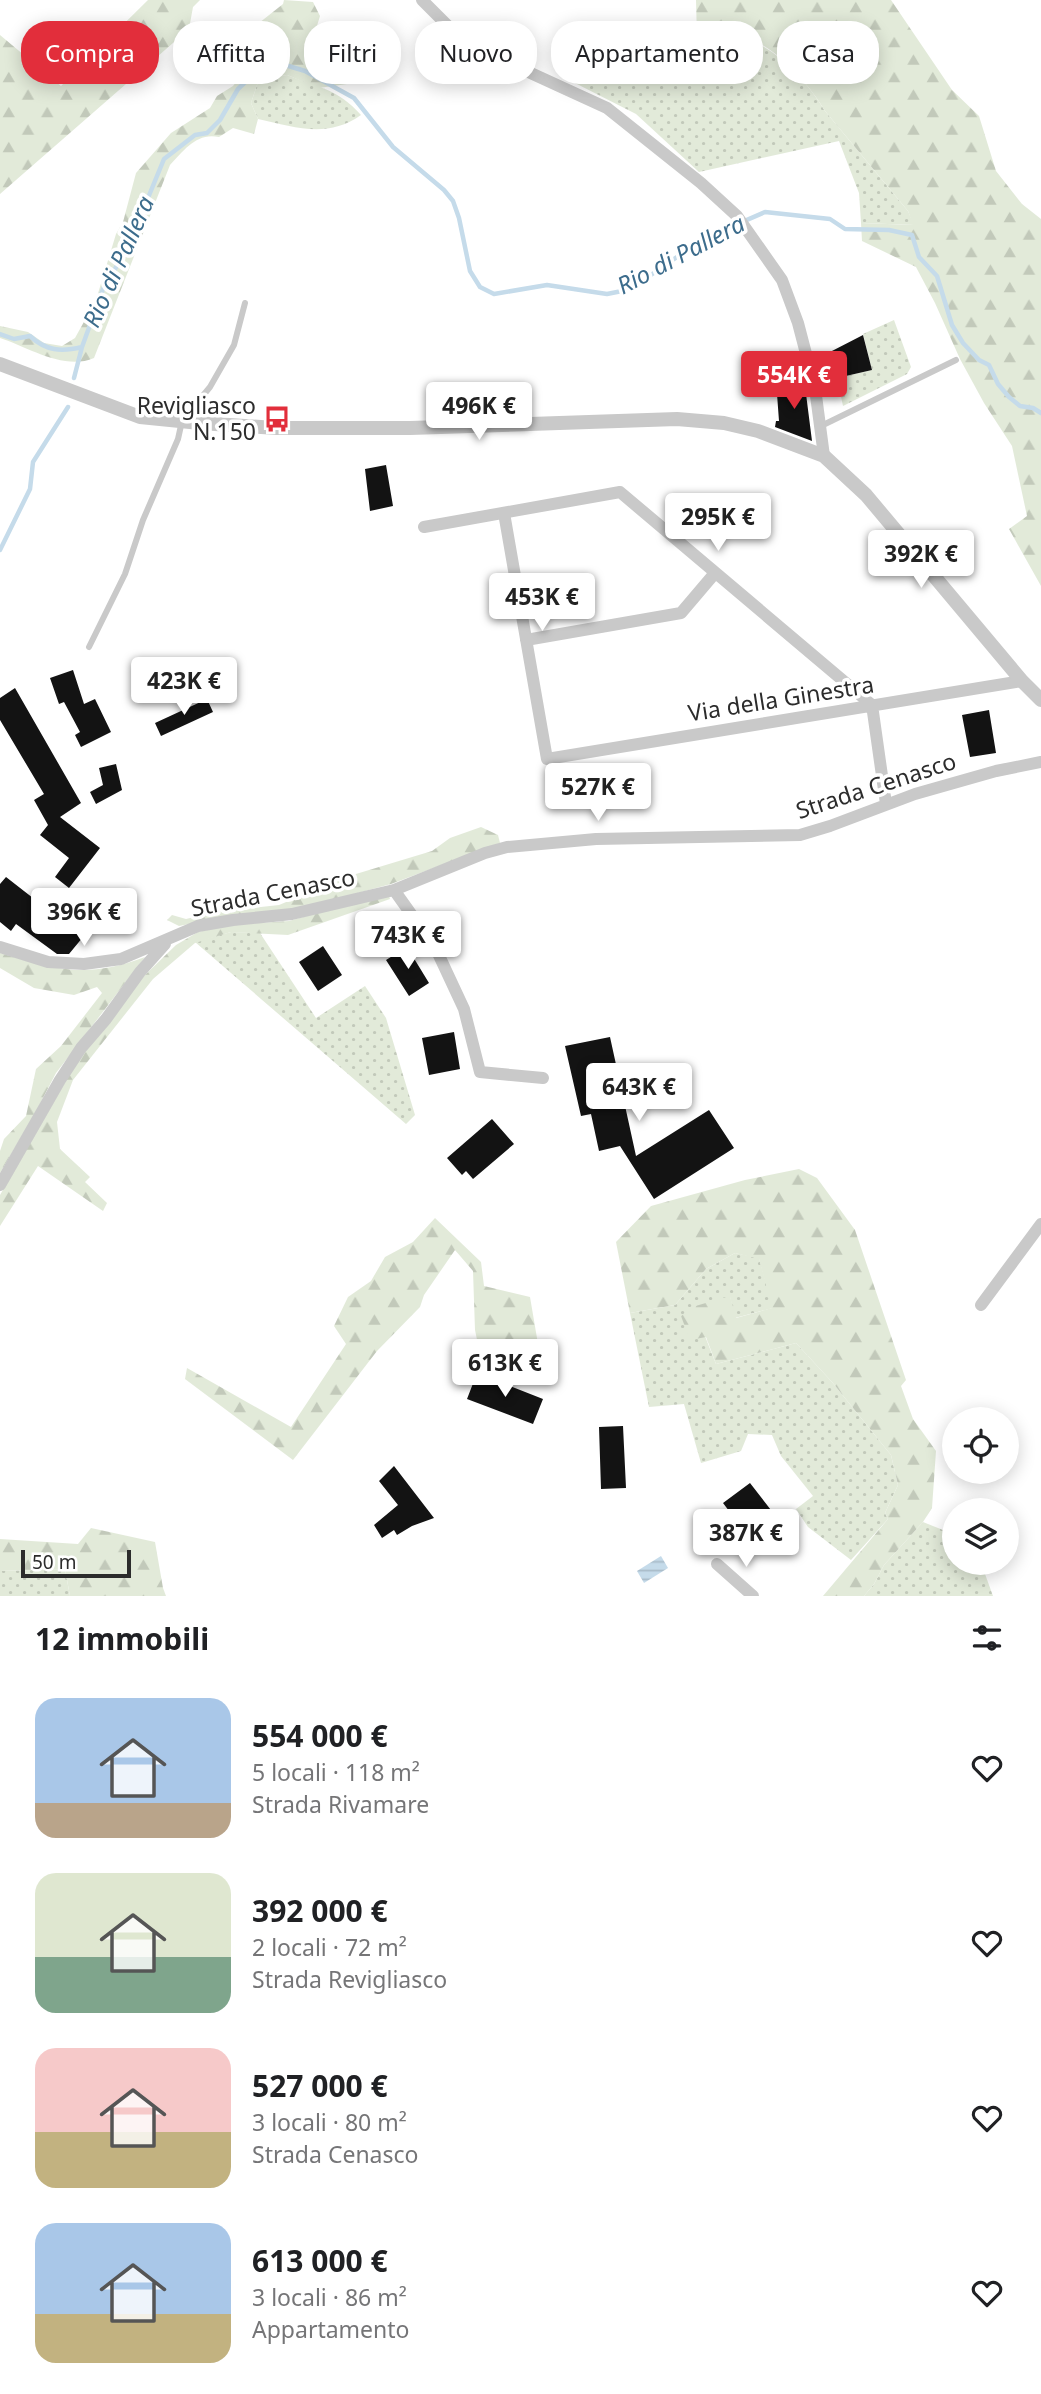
<!DOCTYPE html>
<html lang="it">
<head>
<meta charset="utf-8">
<style>
  :root { --surface:#fff; --page:#f6f6f6; --text:#202124; --muted:#757577; --accent:#e22e3b }
  body { margin:0; font-family:"Noto Sans",sans-serif; background:var(--page); color:var(--text); height:100vh; display:flex; flex-direction:column; font-size:26px; white-space:nowrap }
  * { box-sizing:border-box; margin:0 }
  p { font-size:23px; color:var(--muted) }
  .icon { flex:none; width:38px; height:38px; fill:none; stroke:currentColor; stroke-width:2; stroke-linecap:round; stroke-linejoin:round }
  .map { position:relative; height:1596px; overflow:hidden }
  .drawer { display:flex; flex-direction:column; background:var(--surface); flex:1 }
  .drawer>* { flex:none }
  .banner { position:absolute; left:21px; top:21px; width:999px; height:63px; display:flex; gap:14px }
  .tools { position:absolute; left:942px; top:1407px; display:grid; gap:14px }
  .tools a { display:grid; place-items:center; width:77px; height:77px; border-radius:50%; background:var(--surface); box-shadow:0 4px 18px #0003; font-size:35px }
  .scale { position:absolute; left:21px; bottom:18px; width:110px; box-sizing:border-box; padding-left:7px; border:4px solid #2c2c2c; border-top:0; font-size:19px; line-height:24px; white-space:nowrap; color:#2c2c2c; -webkit-text-stroke:5px #fff; paint-order:stroke }
  .price { position:absolute; translate:-50% -60px; padding:0 16px; border-radius:7px; background:#fff; color:#222; font-size:23px; line-height:46px; filter:drop-shadow(0 2px 4px #0008) }
  .price::after { content:''; position:absolute; left:50%; top:42px; width:21px; height:16px; margin-left:-10px; background:inherit; clip-path:polygon(0 0,100% 0,50% 100%) }
  .price.current { background:var(--accent); color:#fff }
  ul { padding:0; list-style:none }
  li { display:flex; align-items:center; gap:21px; height:175px; padding:0 35px }
  li span { display:grid; place-items:center; flex:none; width:196px; height:140px; border-radius:21px; color:#555 }
  li>.icon { margin-inline-start:auto }
  span .icon { width:84px; height:84px; fill:#fffc; stroke-width:1 }
  li b { font-size:30px }
  h2 { display:flex; justify-content:space-between; align-items:center; height:84px; padding:0 35px; font-size:30px }
  .pill { padding:0 24px; border-radius:28px; background:var(--surface); box-shadow:0 4px 18px #0003; font-size:24px; line-height:63px }
  .pill.current { background:var(--accent); color:#fff }
  .map>svg:first-child { display:block }
  .grass { fill:url(#grass-dots) }
  .forest { fill:url(#forest-firs) }
  .water { fill:url(#water-rules) }
  .lines { fill:none; stroke-linecap:round; stroke-linejoin:round }
  .stream { stroke:#c5dbea; stroke-width:4.5 }
  .building { fill:#131313 }
  .service { stroke:#c9c9c9; stroke-width:6 }
  .minor { stroke:#c9c9c9; stroke-width:12 }
  .tertiary { stroke:#c9c9c9; stroke-width:14 }
  .labels { text-anchor:middle; stroke-width:7; stroke-linejoin:round; paint-order:stroke }
  .poi-label { font-size:23px; fill:#2c2c2c; stroke:#fff; text-anchor:end }
  .street-label { font-size:23px; fill:#2c2c2c; stroke:#fff }
  .water-label { font-size:24px; font-style:italic; fill:#3c6c8c; stroke:#fff }
</style>
</head>
<body>
<div class="map">
<svg width="1041" height="1596" viewBox="0 0 1041 1596">
  <defs>
    <pattern id="grass-dots" width="8" height="8" patternUnits="userSpaceOnUse" patternTransform="scale(1.75)"><rect width="8" height="8" fill="#e2ead9"/><path d="M2 2h.1M6 6h.1" fill="none" stroke="#c2c9ba" stroke-width="1.8" stroke-linecap="round"/></pattern>
    <pattern id="forest-firs" width="22" height="20" patternUnits="userSpaceOnUse" patternTransform="scale(1.75)"><rect width="22" height="20" fill="#e2ead9"/><path d="M5 1l3.5 6h-7zM16 11l3.5 6h-7z" fill="#c2c9ba"/></pattern>
    <pattern id="water-rules" width="6" height="5" patternUnits="userSpaceOnUse" patternTransform="scale(1.75)"><rect width="6" height="5" fill="#c5dbea"/><path d="M0 2.5h6" fill="none" stroke="#a9bcc9"/></pattern>
  </defs>
  <rect width="100%" height="100%" fill="#fff"/>
  <path class="grass" d="M742,37C777,48 806,80 825,111L908,211L914,225L861,223L859,193L839,141L699,172L636,114L573,82L594,61L697,38Z
    M287,75C319,88 337,88 361,115C327,139 295,127 258,119L251,103L259,79Z
    M894,320L911,367L907,374L843,406L837,378L872,370L863,334Z
    M231,932L260,933L316,1018L365,986L386,1018L415,1115L406,1124L195,942Z
    M735,1253L759,1258L773,1308L735,1318L730,1297L705,1336L716,1364L796,1343L832,1382L891,1455L898,1485L885,1513L888,1519L851,1560L808,1527L796,1509L813,1496L781,1456L772,1435L748,1434L741,1451L701,1463L684,1404L649,1407L630,1313L675,1305L706,1269Z
    M923,1522L948,1532L954,1530V1563H981L993,1596H864L874,1584L884,1565Z
    M65,1569L70,1596H0V1571Z"/>
  <path class="forest" d="M148,0H200L193,7L189,29L0,194V35L61,86Z
    M284,0L313,2L320,16L313,39L325,63L347,84L319,88L287,75L259,79L251,103L258,119L254,134L233,128L219,137C197,132 184,150 170,165L94,358C64,371 28,347 0,338V326L28,332L44,343L62,346L75,338L96,300L116,234L123,222L136,173L171,133L210,108L217,96L233,86L248,67L259,23L283,4Z
    M696,0H891L952,90L979,116L996,171L1022,204L1041,219V586L1009,529L1027,516L1012,446L984,403L960,359L935,303L916,267L862,241L861,223L913,225L908,211L825,111C810,85 772,41 741,37C727,35 711,37 697,38Z
    M481,827L498,835L500,843L391,884L291,911L236,915L179,926L167,920L172,915L186,919L215,912L279,905L346,877L432,851L450,838Z
    M388,893L390,899L288,935L231,932L195,943L153,979L73,1080L57,1122L60,1149L90,1177L85,1182L107,1203L103,1211L38,1166L0,1226V1195L83,1051L144,976L176,945L198,932L229,925L289,921Z
    M0,953C58,970 86,979 145,957L56,1073L33,1117L0,1173V1151L4,1139L26,1116L36,1069L61,1046L102,993L97,987L74,995L34,988L0,968Z
    M799,1169L817,1178L855,1230L906,1380L901,1386L913,1419L936,1451L932,1508L923,1522L884,1565L874,1584L864,1596H823L888,1519L885,1513L898,1485L891,1455L832,1382L796,1343L716,1364L706,1337L690,1340L681,1316L692,1307L730,1296L736,1318L772,1308L759,1259L735,1253L706,1269L675,1305L630,1313L616,1242L651,1206L745,1180Z
    M435,1218L481,1262L484,1286L530,1297L538,1344L528,1363L505,1352L481,1359L475,1330L473,1271L455,1250L424,1295L420,1307L377,1351L293,1460L185,1379L187,1368L291,1427L346,1344L334,1326L348,1297L371,1281L385,1257L413,1242Z
    M91,1528L155,1542L163,1588L166,1596H70L65,1569L0,1571V1539L78,1544Z"/>
  <path class="water" d="M661,1556L668,1568L644,1583L637,1571Z"/>
  <g class="lines">
    <path class="stream" d="M0,334L14,339L30,336C46,351 61,352 82,347L103,289L127,249L164,159L195,135L207,133L220,120L238,89L259,69L282,64L305,71L354,98L393,147L444,190L453,201L459,218L470,271L480,287L494,294L547,285L607,294L622,291L648,277L703,239L765,212L830,219L845,229L889,230L912,235L919,257L937,276L952,325L963,343L979,360L989,365L998,384L1009,397L1020,406L1033,408L1041,413
      M74,378L82,347
      M0,550L30,489L33,462L68,407"/>
  </g>
  <path class="building" d="M863,335L872,370L837,378L830,352Z
    M789,383H802L805,386L812,441L775,427L776,421H779L777,394L789,388Z
    M386,465L393,506L370,511L365,469Z
    M73,670L84,704L95,699L111,732L81,747L75,735L80,732L64,702L59,704L50,678Z
    M15,688L81,803L60,817L100,848L69,888L55,877L69,858L40,835L48,825L34,800L44,794L0,720V698Z
    M207,699L213,712L161,736L155,723Z
    M989,710L996,753L970,757L962,715Z
    M116,764L122,790L96,804L90,792L103,785L99,768Z
    M6,877L83,937L69,954H57L16,924L11,931L0,922V884Z
    M323,946L342,975L318,991L299,962Z
    M407,947L429,983L409,996L386,960Z
    M454,1032L460,1069L429,1075L422,1038Z
    M610,1037L636,1156L709,1110L734,1148L654,1199L620,1146L599,1151L591,1114L581,1116L565,1046Z
    M492,1119L514,1144L473,1179L466,1171L462,1175L447,1158Z
    M477,1373L543,1399L533,1424L467,1399Z
    M623,1426L626,1488L601,1489L599,1427Z
    M394,1466L434,1518L412,1526L397,1535L394,1530L382,1538L374,1525L398,1505L379,1481Z
    M750,1483L774,1514L747,1535L723,1503Z"/>
  <g class="lines">
    <path class="service" d="M821,426L956,360
      M89,647L125,574L143,520L178,439L182,421L210,387L234,345L245,303"/>
    <path class="minor" d="M422,0L455,33L511,64L607,108L701,183L737,216L782,280L798,323L815,388L824,456
      M504,513L547,759L1022,681
      M424,527L620,492L872,705L886,804
      M526,640L681,613L715,573
      M394,890L436,949L464,1009L480,1072L543,1078
      M0,947L48,962L84,964L121,959L198,926L233,920L292,914L394,890L485,853L507,847L596,839L800,835L830,826L915,794L996,771L1041,762
      M0,1185L60,1080L81,1048L106,1019L140,972L165,944
      M981,1305L1041,1224
      M717,1564L753,1596"/>
    <path class="tertiary" d="M0,364L140,417L200,423L275,428H410L677,419L724,423L758,431L824,456L866,495L1022,681L1041,700"/>
  </g>
  <defs>
    <g id="bus-bare" transform="scale(2.1)"><path d="M-5-6H5V4H4V6H2V4H-2V6H-4V4H-5ZM-3.5-4V0h7V-4ZM-3.5 1.2v1.5H-2V1.2ZM2 1.2v1.5H3.5V1.2Z" fill="#e22e3b" stroke="#fff" stroke-width="2.5" paint-order="stroke"/></g>
  </defs>
  <g fill-rule="evenodd">
    <use href="#bus-bare" x="277" y="419"/>
  </g>
  <g class="labels">
    <g class="poi-label">
      <text x="256" y="414">Revigliasco<tspan x="256" dy="26">N.150</tspan></text>
    </g>
    <g class="street-label">
      <text transform="translate(781 699) rotate(-9)" y="8">Via della Ginestra</text>
      <text transform="translate(876 786) rotate(-18)" y="8">Strada Cenasco</text>
      <text transform="translate(273 893) rotate(-11)" y="8">Strada Cenasco</text>
    </g>
    <g class="water-label">
      <text transform="translate(681 255) rotate(-28)" y="8">Rio di Pallera</text>
      <text transform="translate(119 262) rotate(-66)" y="8">Rio di Pallera</text>
    </g>
  </g>
</svg>
<div class="tools">
<a><svg class="icon" aria-label="locate" viewBox="0 0 24 24"><circle cx="12" cy="12" r="6"/><path d="M12 2v4M12 18v4M2 12h4M18 12h4"/></svg></a>
<a><svg class="icon" aria-label="layers" viewBox="0 0 24 24"><path d="M12 4l9 5-9 5-9-5zM3 14l9 5 9-5"/></svg></a>
</div>
<div class="scale">50 m</div>
<b class="price current" style="left:794px;top:411px">554K €</b>
<b class="price" style="left:479px;top:442px">496K €</b>
<b class="price" style="left:718px;top:553px">295K €</b>
<b class="price" style="left:921px;top:590px">392K €</b>
<b class="price" style="left:542px;top:633px">453K €</b>
<b class="price" style="left:184px;top:717px">423K €</b>
<b class="price" style="left:598px;top:823px">527K €</b>
<b class="price" style="left:84px;top:948px">396K €</b>
<b class="price" style="left:408px;top:971px">743K €</b>
<b class="price" style="left:639px;top:1123px">643K €</b>
<b class="price" style="left:505px;top:1399px">613K €</b>
<b class="price" style="left:746px;top:1569px">387K €</b>
<div class="banner">
<a class="pill current">Compra</a>
<a class="pill">Affitta</a>
<a class="pill">Filtri</a>
<a class="pill">Nuovo</a>
<a class="pill">Appartamento</a>
<a class="pill">Casa</a>
</div>
</div>
<section class="drawer">
<h2>12 immobili<svg class="icon" aria-label="filters" viewBox="0 0 24 24"><path d="M4 7h16M4 17h16"/><circle cx="9" cy="7" r="2"/><circle cx="15" cy="17" r="2"/></svg></h2>
<ul>
<li><span style="background:linear-gradient(#a9c7e8 75%,#b9a48a 0)"><svg class="icon" aria-label="home" viewBox="0 0 24 24"><path d="M3 11l9-7 9 7M6 9v11h12V9"/></svg></span><div><b>554 000 €</b><p>5 locali · 118 m²</p><p>Strada Rivamare</p></div><svg class="icon" aria-label="heart" viewBox="0 0 24 24"><path d="M12 20l-8-8c-3-5 5-10 8-4 3-6 11-1 8 4z"/></svg></li>
<li><span style="background:linear-gradient(#dfe7d0 60%,#7fa58c 0)"><svg class="icon" aria-label="home" viewBox="0 0 24 24"><path d="M3 11l9-7 9 7M6 9v11h12V9"/></svg></span><div><b>392 000 €</b><p>2 locali · 72 m²</p><p>Strada Revigliasco</p></div><svg class="icon" aria-label="heart" viewBox="0 0 24 24"><path d="M12 20l-8-8c-3-5 5-10 8-4 3-6 11-1 8 4z"/></svg></li>
<li><span style="background:linear-gradient(#f6c9c9 60%,#c2b280 0)"><svg class="icon" aria-label="home" viewBox="0 0 24 24"><path d="M3 11l9-7 9 7M6 9v11h12V9"/></svg></span><div><b>527 000 €</b><p>3 locali · 80 m²</p><p>Strada Cenasco</p></div><svg class="icon" aria-label="heart" viewBox="0 0 24 24"><path d="M12 20l-8-8c-3-5 5-10 8-4 3-6 11-1 8 4z"/></svg></li>
<li><span style="background:linear-gradient(#a9c7e8 65%,#c2b280 0)"><svg class="icon" aria-label="home" viewBox="0 0 24 24"><path d="M3 11l9-7 9 7M6 9v11h12V9"/></svg></span><div><b>613 000 €</b><p>3 locali · 86 m²</p><p>Appartamento</p></div><svg class="icon" aria-label="heart" viewBox="0 0 24 24"><path d="M12 20l-8-8c-3-5 5-10 8-4 3-6 11-1 8 4z"/></svg></li>
</ul>
</section>
</body>
</html>
